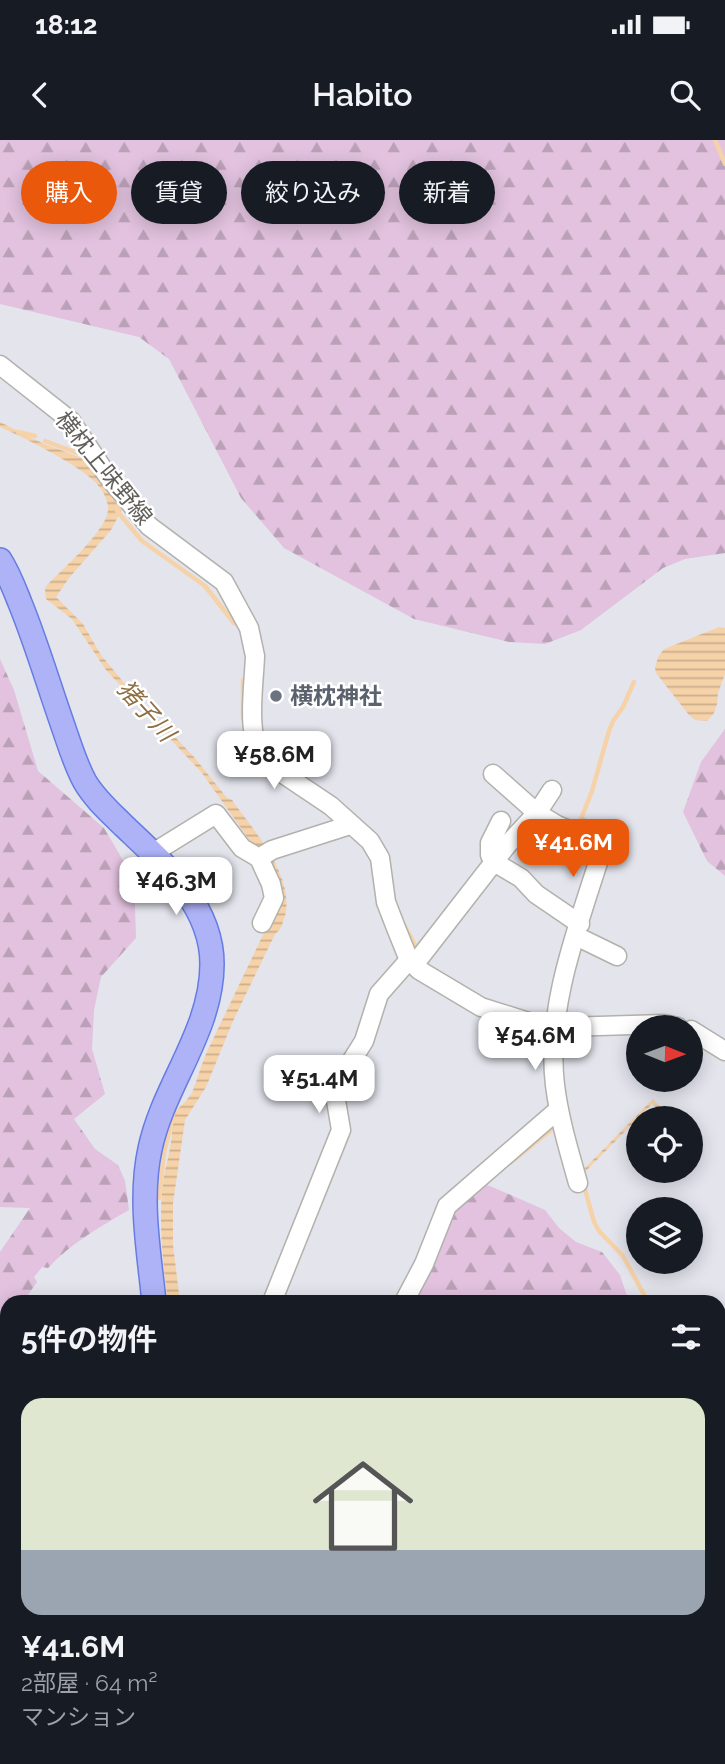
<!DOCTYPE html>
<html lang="ja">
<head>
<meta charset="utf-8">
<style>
  :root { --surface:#171b24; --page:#242831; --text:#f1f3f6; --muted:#9ea1a6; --line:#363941; --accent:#ea580c }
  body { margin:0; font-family:Raleway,"Noto Sans JP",sans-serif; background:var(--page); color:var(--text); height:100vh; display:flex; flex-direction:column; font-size:26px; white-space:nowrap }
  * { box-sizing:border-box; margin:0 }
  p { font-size:23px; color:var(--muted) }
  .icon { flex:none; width:38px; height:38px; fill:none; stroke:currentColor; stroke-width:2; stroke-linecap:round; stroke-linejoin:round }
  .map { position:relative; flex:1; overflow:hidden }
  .side { position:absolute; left:0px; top:1155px; width:726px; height:469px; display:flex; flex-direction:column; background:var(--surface); border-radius:21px 21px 0 0; box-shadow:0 4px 18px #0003 }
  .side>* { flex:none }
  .banner { position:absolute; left:21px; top:21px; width:684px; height:63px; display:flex; gap:14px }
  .needle { width:46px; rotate:91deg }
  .buttons { position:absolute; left:626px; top:875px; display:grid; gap:14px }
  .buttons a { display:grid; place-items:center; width:77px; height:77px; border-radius:50%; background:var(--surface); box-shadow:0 4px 18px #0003; font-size:35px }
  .price { position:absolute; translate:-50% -60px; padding:0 16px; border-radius:14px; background:#fff; color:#222; font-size:23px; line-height:46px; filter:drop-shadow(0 2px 4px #0008) }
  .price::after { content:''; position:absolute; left:50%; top:42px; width:21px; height:16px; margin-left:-10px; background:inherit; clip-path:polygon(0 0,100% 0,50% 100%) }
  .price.on { background:var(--accent); color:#fff }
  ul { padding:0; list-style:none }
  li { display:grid; align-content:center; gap:14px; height:371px; padding:0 21px }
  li+li { border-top:2px solid var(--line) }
  li span { display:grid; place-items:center; height:217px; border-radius:21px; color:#555 }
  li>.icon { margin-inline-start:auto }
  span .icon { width:126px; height:126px; fill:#fffc; stroke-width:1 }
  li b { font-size:30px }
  h2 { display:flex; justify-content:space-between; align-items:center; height:84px; padding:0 21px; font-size:30px }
  .chip { padding:0 24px; border-radius:32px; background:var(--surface); box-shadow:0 4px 18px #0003; font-size:24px; line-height:63px }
  .chip.on { background:var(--accent); color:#fff }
  .status { display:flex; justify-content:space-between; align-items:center; height:49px; padding:0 35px; background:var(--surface); direction:ltr }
  .status svg { height:19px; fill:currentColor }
  header { display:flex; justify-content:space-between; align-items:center; height:91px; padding:0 21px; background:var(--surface); font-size:32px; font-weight:600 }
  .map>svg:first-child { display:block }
  .forest { fill:url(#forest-firs) }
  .water { fill:url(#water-rules) }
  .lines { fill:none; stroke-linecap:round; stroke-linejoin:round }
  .stream { stroke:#f6d2a9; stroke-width:4.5 }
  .minor-casing { stroke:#b2b1ac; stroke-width:21 }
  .major-casing { stroke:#657de3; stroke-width:26 }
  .minor { stroke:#fff; stroke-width:18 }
  .major { stroke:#aeb3f7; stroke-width:23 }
  .worship-dot { fill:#6b7280; stroke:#fff; stroke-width:2.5 }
  .labels { text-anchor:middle; stroke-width:5; stroke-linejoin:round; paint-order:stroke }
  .street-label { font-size:23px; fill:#62605b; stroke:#fff }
  .worship-label { font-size:23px; font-weight:bold; fill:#5b616d; stroke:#fff; text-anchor:start }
  .water-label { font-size:24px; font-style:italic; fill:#8e6f40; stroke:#fff }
</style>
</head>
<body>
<div class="status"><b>18:12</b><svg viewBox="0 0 49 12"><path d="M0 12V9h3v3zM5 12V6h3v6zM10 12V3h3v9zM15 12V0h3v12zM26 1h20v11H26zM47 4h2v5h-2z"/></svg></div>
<header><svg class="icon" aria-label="back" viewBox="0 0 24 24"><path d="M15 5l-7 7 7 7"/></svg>Habito<svg class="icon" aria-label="search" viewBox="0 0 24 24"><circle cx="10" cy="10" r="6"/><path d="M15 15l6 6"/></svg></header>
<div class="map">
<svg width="725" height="1624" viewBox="0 0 725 1624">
  <defs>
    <pattern id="forest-firs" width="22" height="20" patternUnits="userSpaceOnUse" patternTransform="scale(1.75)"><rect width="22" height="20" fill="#e2c2df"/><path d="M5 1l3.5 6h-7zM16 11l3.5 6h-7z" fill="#bba1b8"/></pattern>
    <pattern id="water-rules" width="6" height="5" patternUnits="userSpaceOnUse" patternTransform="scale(1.75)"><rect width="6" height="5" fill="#f6d2a9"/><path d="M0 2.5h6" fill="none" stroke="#cbae8d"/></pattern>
  </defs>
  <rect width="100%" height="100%" fill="#e3e4ec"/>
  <path class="forest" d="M0,0H725V413L685,419L663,428L581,490L545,504L509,502L414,479L284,408L241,358L169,219L139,197L0,164Z
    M0,519L14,550L38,631L104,688L134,739L136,798L101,837L94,870L92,909L105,954L74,979L95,1009L118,1025L125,1041L129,1070C101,1086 70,1104 48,1128L42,1127L34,1137L37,1142L23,1162H7V1233L0,1246V1112L30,1068L0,1067Z
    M725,589V736L707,721L683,672L701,622Z
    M478,1044L490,1046L545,1070L559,1088L576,1102L602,1112L620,1135L629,1162H411L448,1078Z
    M719,1464L725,1467V1624H427L423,1617H719Z"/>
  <path class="water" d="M0,282L42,303L95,323L124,365L111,390L69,438L56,457L83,484L101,515L125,544L194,617L227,658L232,660C254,691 295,736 285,776C282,784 282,789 275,794L233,881L206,947L185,980L173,1063V1105L180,1162H168C163,1126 159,1088 162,1051C164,1026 176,1000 171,975L186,961L192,953L205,916L273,774L258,712L202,633L106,530L72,479L46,459L45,449L47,445C62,430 101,395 107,375C111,364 103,349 94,341C75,323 25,298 0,287Z
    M719,487L725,488V534L718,553L717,564L714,573L707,581L695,580L689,575L656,533L655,528L658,517L664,509Z
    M653,959L672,978H668L652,964L582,1035L583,1030Z
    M308,1617H406L409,1624H294Z"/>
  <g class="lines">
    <path class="stream" d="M715,0L725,24
      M18,292L35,296
      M45,301L80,314
      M117,371L142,401L205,446L234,483
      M243,540V578
      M581,679L592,651L609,591L613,581L623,567L634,542
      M404,785L418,810
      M510,1023L557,985
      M583,1042L594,1082L599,1091L623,1116L648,1162
      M159,1058L164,1013L173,976
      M719,1253L725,1257
      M0,1365H7
      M192,1624L193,1617"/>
    <g class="minor-casing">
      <path id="minor" d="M0,225L71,281L107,335L149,386L224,442L249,488L255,516C254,546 245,597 264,621L331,666L370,701L380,718L386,762L396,788L409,820L419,830L481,867L554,890L566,887L664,884L678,887
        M493,634L537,673L557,685L572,691L584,689L604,695L605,700C582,777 545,864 555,945C559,978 569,1011 578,1043
        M501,681L490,703V715L494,722L521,738L536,754L580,784
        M153,713L216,674L242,708L259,718L271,744L274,758L262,783
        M259,718L272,710L350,685
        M576,796L617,816
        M414,825L508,704L537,673L552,650
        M691,890L725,911
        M272,1162L341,990L334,949L364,901L379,854L409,820
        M404,1162L424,1124L447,1066L559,969
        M0,1376L7,1375
        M60,1624L63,1617"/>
    </g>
    <g class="major-casing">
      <path id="major" d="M0,420C9,434 14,448 20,463C36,502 48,543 62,583C69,603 75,624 85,642C95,659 110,672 124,686C163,723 212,765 212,824C212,891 163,946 150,1009C139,1059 149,1112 154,1162
        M210,1624L211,1617"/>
    </g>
    <use href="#minor" class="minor"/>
    <use href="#major" class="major"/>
  </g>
  <circle class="worship-dot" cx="276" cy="556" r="7"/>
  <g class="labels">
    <g class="street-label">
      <text transform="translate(104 328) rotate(51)" y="8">横枕上味野線</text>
    </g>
    <g class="worship-label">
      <text x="290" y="564">横枕神社</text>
    </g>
    <g class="water-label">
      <text transform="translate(146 571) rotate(48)" y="8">猪子川</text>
    </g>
  </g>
</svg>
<div class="buttons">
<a><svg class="needle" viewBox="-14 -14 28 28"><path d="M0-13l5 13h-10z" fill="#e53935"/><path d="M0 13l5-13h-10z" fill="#9ea1a6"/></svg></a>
<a><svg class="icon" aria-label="locate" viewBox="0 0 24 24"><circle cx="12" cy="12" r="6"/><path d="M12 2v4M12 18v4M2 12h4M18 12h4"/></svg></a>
<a><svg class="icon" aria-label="layers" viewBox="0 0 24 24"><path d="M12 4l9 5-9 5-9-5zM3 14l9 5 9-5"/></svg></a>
</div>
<b class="price" style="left:274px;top:651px">¥58.6M</b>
<b class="price on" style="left:573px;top:739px">¥41.6M</b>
<b class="price" style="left:176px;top:777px">¥46.3M</b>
<b class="price" style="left:535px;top:932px">¥54.6M</b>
<b class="price" style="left:319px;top:975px">¥51.4M</b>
<div class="banner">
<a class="chip on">購入</a>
<a class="chip">賃貸</a>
<a class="chip">絞り込み</a>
<a class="chip">新着</a>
</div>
<section class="side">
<h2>5件の物件<svg class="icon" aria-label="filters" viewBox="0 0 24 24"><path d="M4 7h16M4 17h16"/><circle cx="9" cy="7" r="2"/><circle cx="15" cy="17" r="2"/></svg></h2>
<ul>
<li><span style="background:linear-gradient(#dfe7d0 70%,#9aa5b1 0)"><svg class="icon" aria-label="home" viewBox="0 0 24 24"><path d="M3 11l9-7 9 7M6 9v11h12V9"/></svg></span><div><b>¥41.6M</b><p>2部屋 · 64 m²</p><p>マンション</p></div></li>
</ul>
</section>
</div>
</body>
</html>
